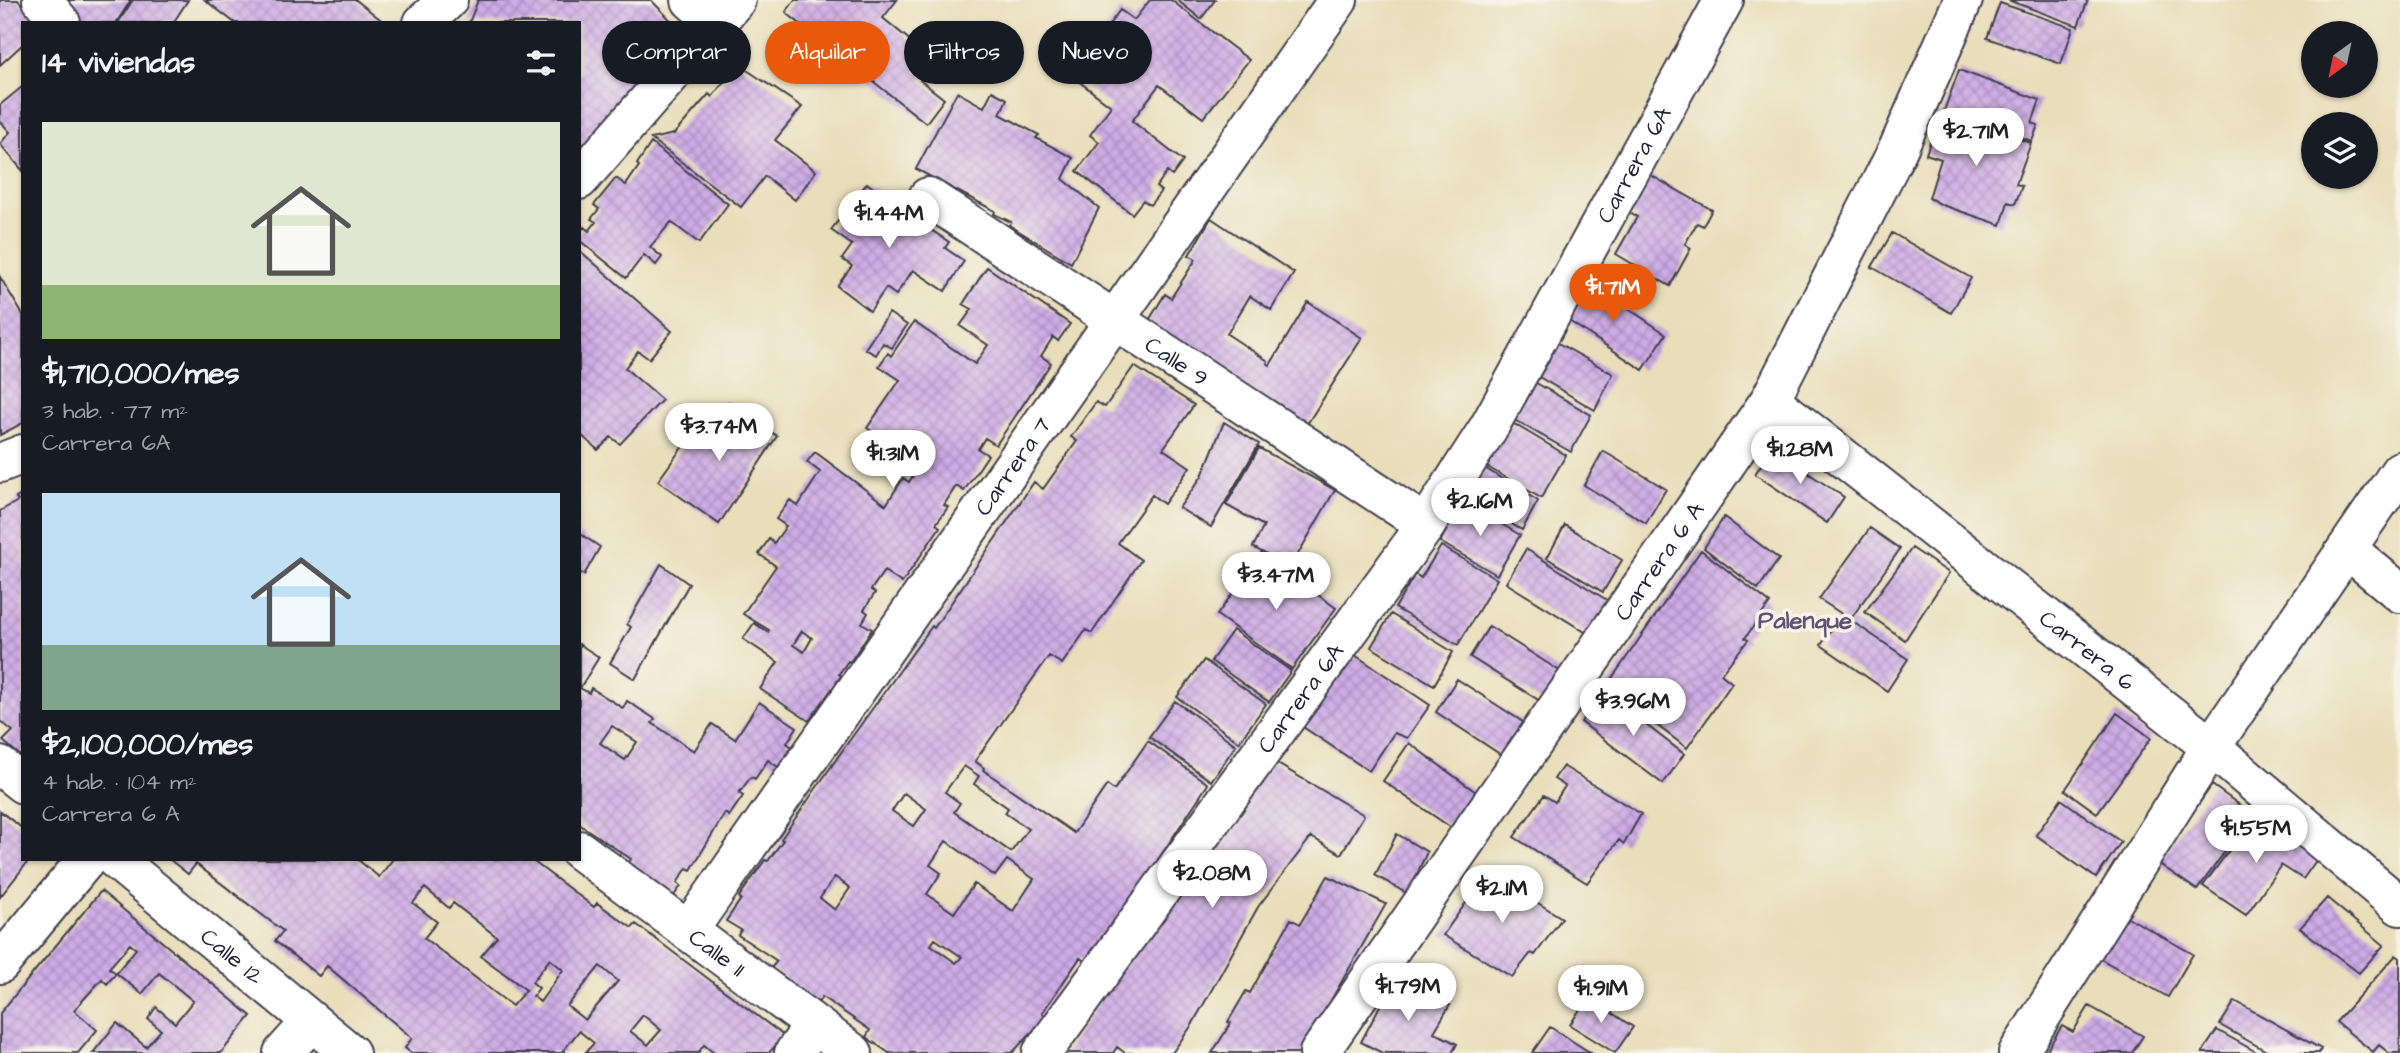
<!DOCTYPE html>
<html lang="es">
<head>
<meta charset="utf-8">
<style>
  :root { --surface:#171b24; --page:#242831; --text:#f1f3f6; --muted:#9ea1a6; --accent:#ea580c }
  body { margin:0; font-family:"Architects Daughter",sans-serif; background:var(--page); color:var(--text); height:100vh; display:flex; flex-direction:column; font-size:26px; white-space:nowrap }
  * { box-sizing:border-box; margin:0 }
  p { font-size:23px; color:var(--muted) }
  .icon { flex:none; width:38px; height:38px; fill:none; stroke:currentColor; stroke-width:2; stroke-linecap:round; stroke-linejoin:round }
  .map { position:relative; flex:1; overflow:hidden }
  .details { position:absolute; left:21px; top:21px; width:560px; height:840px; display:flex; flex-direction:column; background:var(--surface); border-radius:0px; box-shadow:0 2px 5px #0004 }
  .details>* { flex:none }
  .hud { position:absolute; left:602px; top:21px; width:665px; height:63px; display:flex; gap:14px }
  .needle { width:46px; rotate:213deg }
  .controls { position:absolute; left:2301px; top:21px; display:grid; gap:14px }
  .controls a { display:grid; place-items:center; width:77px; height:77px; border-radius:50%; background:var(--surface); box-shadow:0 2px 5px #0004; font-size:35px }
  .price { position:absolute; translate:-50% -60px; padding:0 16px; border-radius:24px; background:#fff; color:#222; font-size:23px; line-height:46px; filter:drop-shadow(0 2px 4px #0008) }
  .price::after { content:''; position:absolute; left:50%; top:42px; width:21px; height:16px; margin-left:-10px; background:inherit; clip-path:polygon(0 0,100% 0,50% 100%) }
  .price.on { background:var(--accent); color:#fff }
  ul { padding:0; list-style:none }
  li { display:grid; align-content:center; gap:14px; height:371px; padding:0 21px }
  li span { display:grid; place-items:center; height:217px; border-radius:0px; color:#555 }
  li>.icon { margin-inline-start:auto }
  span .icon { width:126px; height:126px; fill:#fffc; stroke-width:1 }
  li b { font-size:30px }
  h2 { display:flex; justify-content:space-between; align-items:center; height:84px; padding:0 21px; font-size:30px }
  .chip { padding:0 24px; border-radius:32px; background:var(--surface); box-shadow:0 2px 5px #0004; font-size:24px; line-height:63px }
  .chip.on { background:var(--accent); color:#fff }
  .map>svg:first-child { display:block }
  .building { fill:url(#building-cross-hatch); fill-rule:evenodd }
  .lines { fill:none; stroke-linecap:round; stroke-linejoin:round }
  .minor-casing { stroke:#403e4e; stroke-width:42 }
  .minor { stroke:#fff; stroke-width:38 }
  .labels { text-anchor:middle; stroke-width:7; stroke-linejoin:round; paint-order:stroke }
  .street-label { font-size:23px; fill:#22223b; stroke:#f7f3e8 }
  .neighbourhood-label { font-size:24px; font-weight:bold; fill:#5e5277; stroke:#f7f3e8 }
</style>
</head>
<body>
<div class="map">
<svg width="2400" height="1053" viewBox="0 0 2400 1053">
  <defs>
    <pattern id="building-cross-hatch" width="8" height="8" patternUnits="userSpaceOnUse" patternTransform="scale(1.75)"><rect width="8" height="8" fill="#ceace6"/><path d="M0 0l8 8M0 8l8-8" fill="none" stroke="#a78cbc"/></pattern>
  </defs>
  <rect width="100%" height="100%" fill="#f7f3e8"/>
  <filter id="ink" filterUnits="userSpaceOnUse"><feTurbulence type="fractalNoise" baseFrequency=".0143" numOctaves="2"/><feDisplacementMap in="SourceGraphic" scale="14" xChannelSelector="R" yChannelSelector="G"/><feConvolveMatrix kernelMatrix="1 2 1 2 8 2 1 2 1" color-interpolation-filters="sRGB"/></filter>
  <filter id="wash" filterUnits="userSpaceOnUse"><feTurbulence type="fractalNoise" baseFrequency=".00686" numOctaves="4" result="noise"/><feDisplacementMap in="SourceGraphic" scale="28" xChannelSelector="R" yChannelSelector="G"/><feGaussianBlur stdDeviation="1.57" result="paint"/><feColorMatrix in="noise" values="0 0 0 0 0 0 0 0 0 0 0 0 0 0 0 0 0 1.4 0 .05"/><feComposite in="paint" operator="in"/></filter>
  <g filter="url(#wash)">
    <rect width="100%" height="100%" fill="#e9deba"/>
    <g id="blocks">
      <path class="building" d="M0,0H18L37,23H23V44L0,65Z
        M62,0H131L116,23H81Z
        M133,0H188L173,23H118Z
        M205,0H356L385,23H235Z
        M478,0H651L692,42L645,78L618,106L579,157V23H469Z
        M795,0H897L883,18L935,61L920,80L944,99L926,123L789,15L786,12Z
        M1150,0H1171L1249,60L1203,118L1159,85L1132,121L1183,161L1172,176L1167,172L1156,187L1161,191L1150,205L1143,200L1132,214L1077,171L1099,142L1090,135L1111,106L1077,80L1105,43L1099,38L1120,10L1134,20Z
        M1177,0H1215L1201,19Z
        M2008,0H2088L2078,26Z
        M2000,3L2073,28L2061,64L1987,38Z
        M738,64L802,107L775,140L816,171L795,200L765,176L741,207L651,139L674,134L709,94L712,97Z
        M1959,70L2040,100L2032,123L2038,125L2032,141L1944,111Z
        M23,86V171L0,144L10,132L0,121V105Z
        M992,91L1007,99L1000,114L1039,135L1036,138L1073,158L1063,179L1099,208L1071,263L1009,225L1011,222L994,214L995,211L916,169L957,92L984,107Z
        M1940,113L2031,143L2016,184L2022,186L2015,204L2008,202L2001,225L1942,205L1929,198L1941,159L1926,154Z
        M651,143L728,204L699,243L671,222L650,247L662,257L656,265L644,255L626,278L579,240V233L584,227L589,231L596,222L591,219L599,209L594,205L616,178L626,185L639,166L637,164Z
        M1645,172L1712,210L1703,226L1697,223L1685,244L1691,248L1670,286L1616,254L1637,217L1624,210Z
        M867,183L882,195L879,200L893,211L897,207L949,242L945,248L964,261L945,291L913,270L896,295L886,288L870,311L837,286L852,266L842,259L852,245L831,230Z
        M1211,218L1294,273L1271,310L1250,296L1227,334L1268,361L1267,363L1270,365L1308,302L1362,338L1302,432L1145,327L1165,294L1171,298L1196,259L1189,255Z
        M1892,233L1971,278L1951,313L1872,267Z
        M579,250L672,331L649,359L638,351L625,368L662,400L620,444L611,437L598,450L579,433Z
        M987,267L1070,324L1058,341L1053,337L1041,356L1051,363L996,445L985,438L978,449L988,455L964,491L956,486L944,505L948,507L936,524L940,527L902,583L884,571L871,590L875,593L864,610L868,613L862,623L872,629L850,662L848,661L839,674L841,676L809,721L760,689L778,662L743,639L754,623L768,632L769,630L743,614L776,566L759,554L769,539L774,543L786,526L776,519L790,500L798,506L820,472L807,462L815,452L886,505L903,478L909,482L921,463L867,428L900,380L879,366L888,353L891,356L914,322L975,364L988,345L960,326L972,309L963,304ZM802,631L812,638L804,652L793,645Z
        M0,277L23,315V423L0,435Z
        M1585,279L1666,334L1643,370L1560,315Z
        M889,313L907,325L892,348L883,343L876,355L865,349Z
        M1549,338L1613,374L1595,410L1539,377L1549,361L1538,355Z
        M1134,366L1194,405L1163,449L1190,467L1164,504L1152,495L1118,543L1141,560L1092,633L1086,630L1062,664L1049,656L975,761L984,768L983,770L1074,833L1107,785L1114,790L1148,741L1208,784L1089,964L1080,958L1042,1013L1046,1017L1012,1053H889L866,1037L870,1030L822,997L817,1004L784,981L786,979L771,968L777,961L738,935L741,930L726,921L741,899L739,897L765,860L768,861L783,840L781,839L844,748L932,626L934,628L1034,482L1043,489L1077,441L1071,437L1096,402L1105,407ZM964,766L979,776L974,784L1008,808L1005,813L1028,829L1011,852L954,812L960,803L945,792ZM904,793L926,809L914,826L892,811ZM946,841L995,876L1007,860L1034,879L1013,911L974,884L954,913L927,894L941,873L930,865ZM835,877L850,888L835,910L820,898ZM935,939L962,957L956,963L931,945Z
        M1526,377L1591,415L1571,452L1511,418Z
        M728,402L777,436L719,524L658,481L691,435L700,441Z
        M1509,421L1566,455L1541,498L1484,465Z
        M1224,422L1259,444L1211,527L1179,508L1202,476Z
        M1259,448L1335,490L1290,568L1253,547L1264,526L1226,505Z
        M1772,449L1844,497L1827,523L1755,474Z
        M1603,451L1666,489L1646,523L1584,485Z
        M1483,467L1538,501L1522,530L1466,497Z
        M23,494V610L21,611L23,613V758L3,741L13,731L0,721V511L18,501L16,498Z
        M1463,501L1520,535L1497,575L1440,542Z
        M1724,517L1779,559L1758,589L1704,548Z
        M1565,525L1622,560L1603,592L1547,558Z
        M1870,528L1900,549L1850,620L1908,659L1887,691L1821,645L1842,614L1819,599Z
        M579,533L600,547L584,575L581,573L579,575Z
        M1441,546L1497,579L1458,645L1395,608L1415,574L1421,578Z
        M1912,548L1949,573L1905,640L1865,612Z
        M1526,549L1610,602L1590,635L1506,583Z
        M1701,550L1770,603L1745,638L1748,640L1721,674L1732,683L1687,748L1606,687Z
        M1261,554L1336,608L1292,669L1217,615Z
        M661,564L689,584L635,679L610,663L631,627L627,624Z
        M1391,614L1453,652L1434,685L1371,647Z
        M1489,626L1566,675L1548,706L1470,657Z
        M1233,630L1291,671L1269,702L1211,661Z
        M579,644L599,657L580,688L589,693L591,688L623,708L627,701L655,719L652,723L694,751L712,724L735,739L759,702L797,727L787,743L792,747L778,767L768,760L755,779L751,777L739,793L743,796L729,816L725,813L691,870L687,868L677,883L681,886L673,897L627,866L631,859L579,824ZM612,726L637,742L625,760L600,743Z
        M1352,653L1430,705L1407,738L1394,733L1369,771L1303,727Z
        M1204,660L1266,704L1239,742L1177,697Z
        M1457,679L1526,724L1506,758L1436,712Z
        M1603,692L1684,754L1663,784L1581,722Z
        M1175,701L1236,745L1211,781L1149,737Z
        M2117,713L2151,738L2097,813L2065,790Z
        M1409,743L1484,798L1459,833L1383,781Z
        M1259,753L1364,815L1341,854L1311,837L1258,907L1192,1025L1172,1053H1125L1117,1047L1113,1053H1065Z
        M1563,766L1641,814L1624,844L1619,840L1587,883L1514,837L1544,795L1555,802L1565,786L1554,779Z
        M2212,785L2252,814L2197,890L2158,863Z
        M2061,799L2121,842L2096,878L2036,835Z
        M0,811L23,829V859H30L0,897Z
        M2254,816L2317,859L2303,879L2281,865L2246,915L2203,886Z
        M1397,834L1427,852L1408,894L1375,875Z
        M169,859H357L379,877L393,859H530L594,907L597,903L632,928L636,924L784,1036L769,1053H714L704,1045L698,1053H585L594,1043L579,1031L563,1051L566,1053H411L405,1048L412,1038L327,966L319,976L275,941L283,931L196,864L188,874ZM425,888L449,908L453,903L497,937L481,956L526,990L512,1006L424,938L437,922L413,903ZM550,959L563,970L540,1002L533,996L539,988L532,982ZM600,966L618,981L585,1020L567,1006ZM643,1015L661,1030L648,1045L630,1031Z
        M1488,872L1562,918L1535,955L1531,953L1512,977L1443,935Z
        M1328,876L1386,904L1301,1053H1212L1231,1023L1228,1022L1246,991L1250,993L1291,919L1300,924Z
        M101,891L251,1016L221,1053H93L117,1023L146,1047L161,1030L148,1019L156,1007L175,1023L193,1001L159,973L142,994L116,973L107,984L102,979L74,1010L97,1030L78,1053H0V1013ZM130,944L136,949L116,973L109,968Z
        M2327,898L2384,945L2359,973L2300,928Z
        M2117,911L2193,954L2168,997L2092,954Z
        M2396,955L2400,958V1053H2389L2379,1045L2373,1052L2336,1022Z
        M1395,977L1450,1005L1434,1032L1457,1044L1452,1053H1382L1361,1042Z
        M1588,997L1633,1027L1615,1053L1570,1025Z
        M2235,1001L2321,1049L2319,1053H2270L2220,1025Z
        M2089,1006L2143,1036L2132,1053H2045L2062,1026L2073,1032Z
        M1550,1027L1591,1053H1532Z
        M2217,1030L2258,1053H2202Z"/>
    </g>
  </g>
  <g filter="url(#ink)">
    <use href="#blocks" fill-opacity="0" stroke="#403e4e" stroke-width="2"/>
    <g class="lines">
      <g class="minor-casing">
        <g id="minor">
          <path d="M42,0L61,23"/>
          <path d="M691,0L717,23"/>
          <path d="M423,23L448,0"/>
          <path d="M579,180L736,0"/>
          <path id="s1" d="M928,197L1426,525"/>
          <path id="s2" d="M1770,400L2211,747L2400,906"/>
          <path d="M0,463L23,454"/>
          <path d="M2347,549L2400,593"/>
          <path d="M0,766L23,784"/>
          <path id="s3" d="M579,850L853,1053"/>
          <path id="s4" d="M115,859L350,1053"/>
          <path id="s5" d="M688,931L1338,0"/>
          <path d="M0,964L87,859"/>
          <path d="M283,1053L311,1022"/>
          <path d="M794,1053L814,1025"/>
          <path id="s6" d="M1042,1053L1426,525L1489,427L1724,0"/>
          <path id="s7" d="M1319,1053L1770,400L1898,149L1963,0"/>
          <path d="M2018,1053L2211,747L2400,471"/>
        </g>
      </g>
      <use href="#minor" class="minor"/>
    </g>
  </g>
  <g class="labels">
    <g class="street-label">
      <text dy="8" stroke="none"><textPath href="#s6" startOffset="1069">Carrera 6A</textPath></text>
      <text dy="8" stroke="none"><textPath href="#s1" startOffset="298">Calle 9</textPath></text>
      <text dy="8" stroke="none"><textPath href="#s5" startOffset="567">Carrera 7</textPath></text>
      <text dy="8" stroke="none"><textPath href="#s7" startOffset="598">Carrera 6 A</textPath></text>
      <text dy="8" stroke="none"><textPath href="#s2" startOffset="404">Carrera 6</textPath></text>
      <text dy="8" stroke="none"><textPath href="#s6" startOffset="439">Carrera 6A</textPath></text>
      <text dy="8" stroke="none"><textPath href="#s3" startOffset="172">Calle 11</textPath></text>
      <text dy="8" stroke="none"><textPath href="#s4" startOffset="152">Calle 12</textPath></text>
    </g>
    <g class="neighbourhood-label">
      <text x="1805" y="628">Palenque</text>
    </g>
  </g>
</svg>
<div class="controls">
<a><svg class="needle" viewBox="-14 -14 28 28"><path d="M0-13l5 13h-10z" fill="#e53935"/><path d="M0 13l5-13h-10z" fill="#9ea1a6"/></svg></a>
<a><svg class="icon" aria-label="layers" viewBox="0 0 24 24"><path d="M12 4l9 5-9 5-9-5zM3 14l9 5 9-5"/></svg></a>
</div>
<b class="price" style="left:1976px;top:168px">$2.71M</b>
<b class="price" style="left:889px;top:250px">$1.44M</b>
<b class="price on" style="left:1613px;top:324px">$1.71M</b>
<b class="price" style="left:719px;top:463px">$3.74M</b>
<b class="price" style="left:1800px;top:486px">$1.28M</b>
<b class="price" style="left:893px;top:490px">$1.31M</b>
<b class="price" style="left:1480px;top:538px">$2.16M</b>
<b class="price" style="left:1276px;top:612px">$3.47M</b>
<b class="price" style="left:1633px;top:738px">$3.96M</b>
<b class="price" style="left:2256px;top:865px">$1.55M</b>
<b class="price" style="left:1212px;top:910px">$2.08M</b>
<b class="price" style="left:1502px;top:925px">$2.1M</b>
<b class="price" style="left:1408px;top:1023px">$1.79M</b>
<b class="price" style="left:1601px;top:1025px">$1.91M</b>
<div class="hud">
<a class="chip">Comprar</a>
<a class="chip on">Alquilar</a>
<a class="chip">Filtros</a>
<a class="chip">Nuevo</a>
</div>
<section class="details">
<h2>14 viviendas<svg class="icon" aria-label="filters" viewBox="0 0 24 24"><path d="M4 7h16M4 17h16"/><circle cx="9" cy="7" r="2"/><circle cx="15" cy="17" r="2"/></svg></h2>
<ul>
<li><span style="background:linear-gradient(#dfe7d0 75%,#8fb573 0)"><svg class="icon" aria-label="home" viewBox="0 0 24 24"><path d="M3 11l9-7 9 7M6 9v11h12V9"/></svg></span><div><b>$1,710,000/mes</b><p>3 hab. · 77 m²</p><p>Carrera 6A</p></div></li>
<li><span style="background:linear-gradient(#bfe0f5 70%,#7fa58c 0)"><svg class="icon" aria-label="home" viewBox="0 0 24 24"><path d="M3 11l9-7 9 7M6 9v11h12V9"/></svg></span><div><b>$2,100,000/mes</b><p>4 hab. · 104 m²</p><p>Carrera 6 A</p></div></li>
</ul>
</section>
</div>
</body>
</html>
